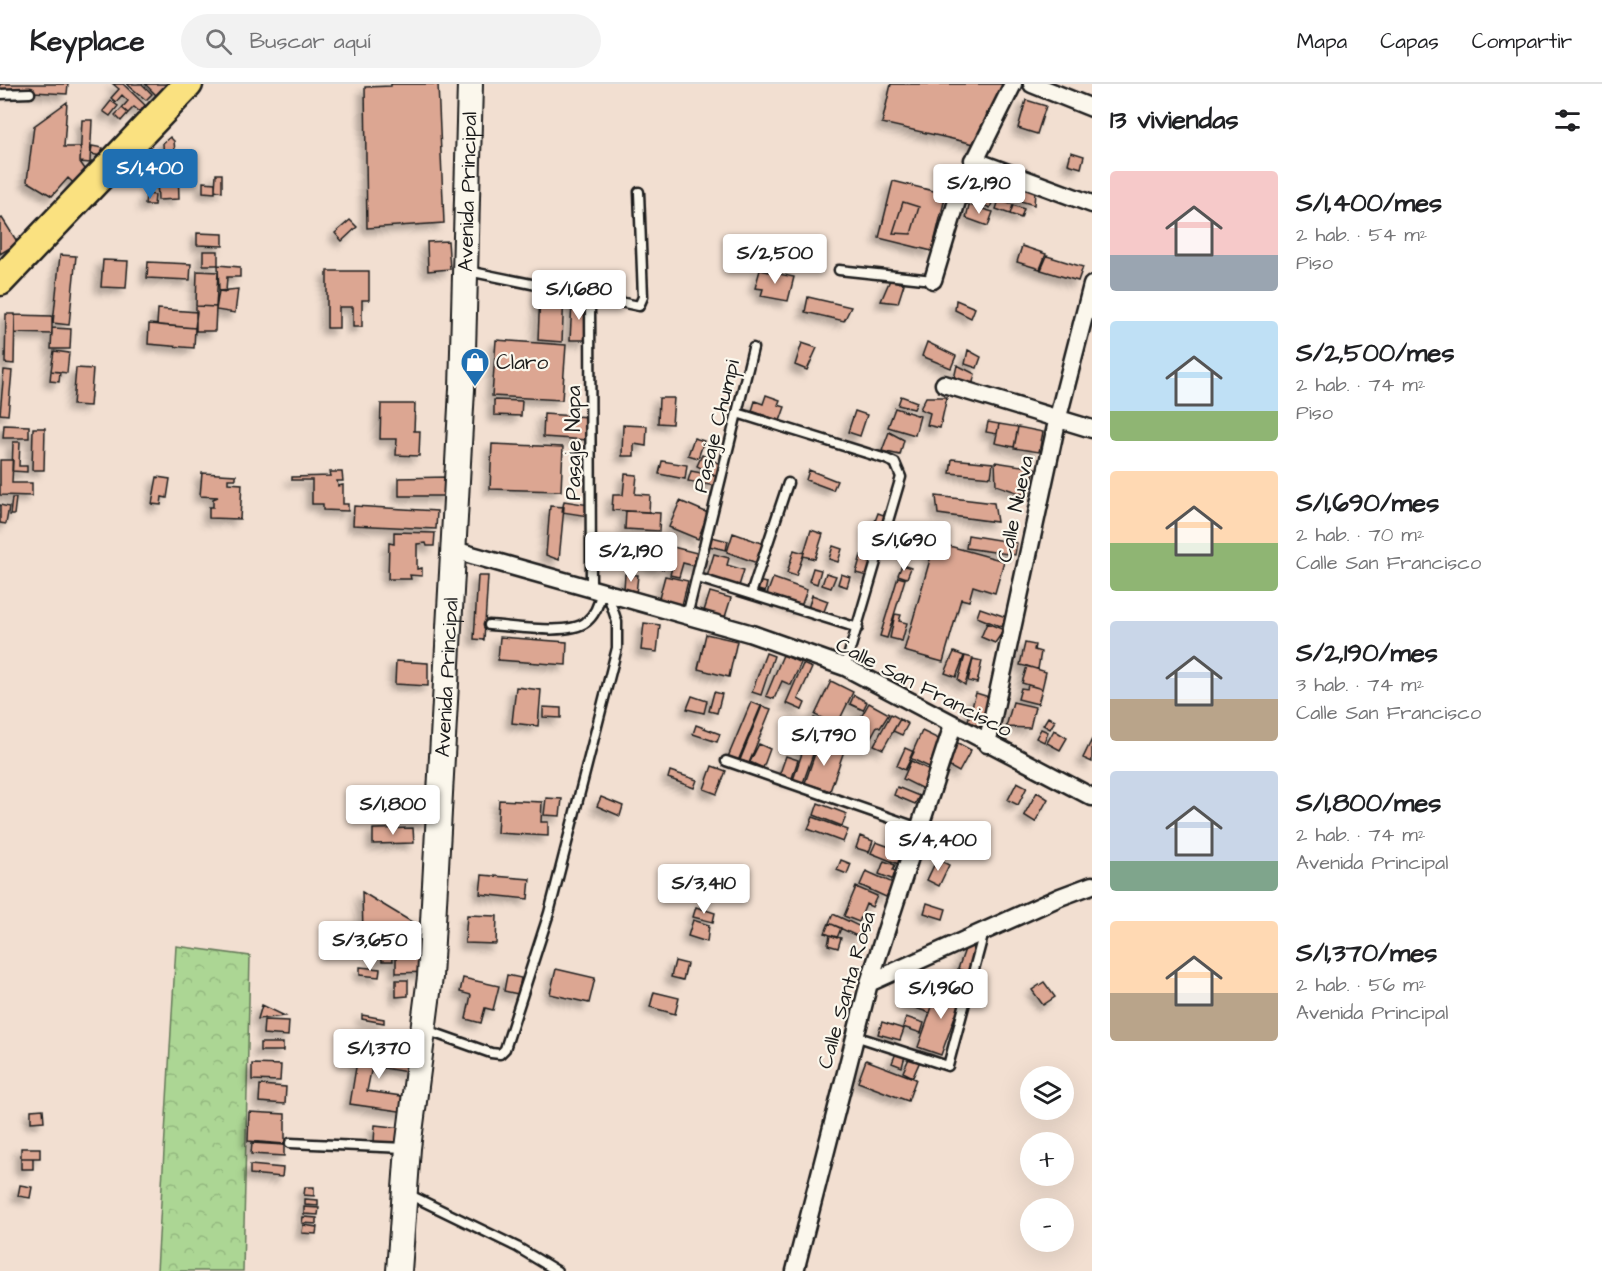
<!DOCTYPE html>
<html lang="es">
<head>
<meta charset="utf-8">
<style>
  :root { --surface:#fff; --page:#f2f2f2; --text:#202124; --muted:#757577; --line:#e0e0e0; --accent:#1f6fb2 }
  body { margin:0; font-family:"Architects Daughter",sans-serif; background:var(--page); color:var(--text); height:100vh; display:flex; flex-direction:column; font-size:22px; white-space:nowrap }
  * { box-sizing:border-box; margin:0 }
  p { font-size:20px; color:var(--muted) }
  .icon { flex:none; width:33px; height:33px; fill:none; stroke:currentColor; stroke-width:2; stroke-linecap:round; stroke-linejoin:round }
  .map { position:relative; flex:1; overflow:hidden }
  .side { display:flex; flex-direction:column; background:var(--surface); width:510px }
  .side>* { flex:none }
  .buttons { position:absolute; left:1020px; top:982px; display:grid; gap:12px }
  .buttons a { display:grid; place-items:center; width:54px; height:54px; border-radius:50%; background:var(--surface); box-shadow:0 6px 24px #0002; font-size:30px }
  .price { position:absolute; translate:-50% -51px; padding:0 14px; border-radius:6px; background:#fff; color:#222; font-size:20px; line-height:39px; filter:drop-shadow(0 2px 3px #0008) }
  .price::after { content:''; position:absolute; left:50%; top:36px; width:18px; height:14px; margin-left:-9px; background:inherit; clip-path:polygon(0 0,100% 0,50% 100%) }
  .price.current { background:var(--accent); color:#fff }
  ul { padding:0; list-style:none }
  li { display:flex; align-items:center; gap:18px; height:150px; padding:0 18px }
  li span { display:grid; place-items:center; flex:none; width:168px; height:120px; border-radius:6px; color:#555 }
  li>.icon { margin-inline-start:auto }
  span .icon { width:72px; height:72px; fill:#fffc; stroke-width:1 }
  li b { font-size:26px }
  h2 { display:flex; justify-content:space-between; align-items:center; height:72px; padding:0 18px; font-size:26px }
  header { display:flex; align-items:center; gap:36px; box-sizing:border-box; height:84px; padding:0 30px; background:var(--surface); border-bottom:2px solid var(--line) }
  header strong { font-size:28px }
  nav { display:flex; gap:33px; margin-inline-start:auto; font-size:21px }
  .search { width:420px; height:54px; background:var(--page); display:flex; align-items:center; gap:15px; box-sizing:border-box; padding:0 21px; border-radius:33px; color:var(--muted); font-size:22px }
  main { display:flex; flex:1; min-height:0 }
  .map>svg:first-child { display:block }
  .park { fill:url(#park-crowns); stroke:#647958; stroke-width:1.5 }
  .building { fill:#dca692; stroke:#1c1c1c; stroke-width:1.5; filter:url(#shadow) }
  .lines { fill:none; stroke-linecap:round; stroke-linejoin:round }
  .service-casing { stroke:#1c1c1c; stroke-width:13 }
  .minor-casing { stroke:#1c1c1c; stroke-width:21 }
  .secondary-casing { stroke:#1c1c1c; stroke-width:28 }
  .trunk-casing { stroke:#1c1c1c; stroke-width:33 }
  .service { stroke:#fbf7ec; stroke-width:8 }
  .minor { stroke:#fbf7ec; stroke-width:16 }
  .secondary { stroke:#fbf7ec; stroke-width:24 }
  .trunk { stroke:#fae180; stroke-width:28 }
  .labels { text-anchor:middle; stroke-width:4.5; stroke-linejoin:round; paint-order:stroke }
  .street-label { font-size:21px; fill:#1c1c1c; stroke:#fbf7ec }
  .poi-label { font-size:21px; fill:#1c1c1c; stroke:#fbf7ec; text-anchor:start }
</style>
</head>
<body>
<header>
<strong>Keyplace</strong>
<div class="search"><svg class="icon" aria-label="search" viewBox="0 0 24 24"><circle cx="10" cy="10" r="6"/><path d="M15 15l6 6"/></svg>Buscar aquí</div>
<nav><a>Mapa</a><a>Capas</a><a>Compartir</a></nav>
</header>
<main>
<div class="map">
<svg width="1092" height="1187" viewBox="0 0 1092 1187">
  <defs>
    <pattern id="park-crowns" width="20" height="18" patternUnits="userSpaceOnUse" patternTransform="scale(1.5)"><rect width="20" height="18" fill="#acd694"/><path d="M2 6a3 3 0 1 1 6 0M12 15a3 3 0 1 1 6 0" fill="none" stroke="#93b77f"/></pattern>
    <filter id="shadow"><feDropShadow dx="-5.5" dy="5.5" stdDeviation="3" flood-color="#0004"/></filter>
  </defs>
  <rect width="100%" height="100%" fill="#f2dfd1"/>
  <filter id="ink" filterUnits="userSpaceOnUse"><feTurbulence type="fractalNoise" baseFrequency=".0167" numOctaves="2"/><feDisplacementMap in="SourceGraphic" scale="12" xChannelSelector="R" yChannelSelector="G"/><feConvolveMatrix kernelMatrix="1 2 1 2 8 2 1 2 1" color-interpolation-filters="sRGB"/></filter>
  <g filter="url(#ink)">
    <path class="park" d="M176,862L250,872L243,1187H157Z"/>
    <path class="building" d="M0,0H68L67,10L0,6Z
      M113,0H123L145,21L140,28L134,23L128,29L122,24L128,17L122,11L116,18L111,14L119,5Z
      M127,0H142L152,10L146,16Z
      M145,0H176L156,11Z
      M391,0H438L444,139L367,144L365,3L391,2Z
      M891,0H1008L1006,11L987,29L979,61L882,39Z
      M1026,16L1046,22L1037,50L1018,44Z
      M111,17L118,22L110,32L103,27Z
      M67,18L64,63H81L80,78L85,85L81,106L68,94L52,112L27,97L34,42Z
      M122,24L128,29L121,37L115,31Z
      M82,36H92L90,79L80,78Z
      M170,53L174,57L176,79L164,80L163,59Z
      M92,62L103,64L101,72L91,70Z
      M1071,68L1084,72L1081,84L1068,80Z
      M171,84H178L179,115L158,116L157,93L172,92Z
      M216,90H222V108L215,106Z
      M995,93L1035,108L1034,121L991,108Z
      M893,97L946,110L932,167L879,154Z
      M203,98L215,99V109L203,108Z
      M983,109L994,114L990,124L979,119Z
      M146,110L155,111L154,121H145Z
      M999,116L1013,121L1010,130L996,125Z
      M903,118L919,123L911,150L893,149Z
      M969,121L993,128L988,142L966,134Z
      M1013,121L1024,125L1021,134L1010,130Z
      M2,134L18,159L0,170V135Z
      M350,136L357,143L342,157L335,149Z
      M197,149L223,150V162L197,161Z
      M448,157L450,185L428,187L427,158Z
      M1022,162L1046,170L1040,185L1017,178Z
      M203,167H218V181H203Z
      M60,171L76,172L69,241L53,239Z
      M1047,172L1083,183L1078,197L1041,186Z
      M103,176L128,177L126,204L101,203Z
      M148,178L191,180L190,196L147,194Z
      M218,181L240,183V193H227L226,208L219,207Z
      M760,186L794,193L788,217L761,212L763,205L755,204Z
      M197,187L218,188L216,223L196,222Z
      M327,187H369V216H362V243H353V223H339V244H327Z
      M890,196L904,200L898,219L881,217Z
      M238,205L235,229L216,226L219,207Z
      M540,208L564,209L562,258L538,256Z
      M808,213L851,223L844,237L805,228Z
      M956,216L975,224L971,234L955,226Z
      M572,219H588L586,256H570Z
      M196,222L216,223L215,247H196Z
      M158,225L197,228L195,244L157,241Z
      M6,230H15L14,280L5,279Z
      M15,231L52,232V250L15,249Z
      M149,240L195,244L194,264L148,260Z
      M52,244L71,245L70,265H51Z
      M496,256L566,261L562,316L492,312Z
      M927,258L956,272L951,284L922,272Z
      M802,259L817,264L807,286L795,281Z
      M968,266L981,273L977,284L965,280Z
      M54,267L69,269L67,289L51,287Z
      M957,281L975,290L972,302L954,295Z
      M76,284L93,285L90,322L73,321Z
      M4,286L12,287L8,331L0,330Z
      M51,287L60,288L59,298L50,297Z
      M766,311L780,316L778,321L785,323L780,337L752,327L755,317L763,320Z
      M901,312L917,318L914,325L898,321Z
      M926,313H947L940,344L927,341L930,329L920,325Z
      M659,314H674L672,340L658,339Z
      M494,316L522,317L521,332L494,331Z
      M381,320H415L414,347H420L419,372L396,371L397,355H380Z
      M895,324L920,332L915,351L888,343Z
      M855,327L867,331L860,352L848,348Z
      M544,330L589,333L588,356L543,353Z
      M988,338L999,340L997,350L986,348Z
      M999,340L1018,343L1014,363L995,359Z
      M4,341L29,342V354H3Z
      M623,341L647,342L646,362L634,360V372H622Z
      M1018,343L1043,348L1039,368L1014,364Z
      M33,344H45L44,386H32Z
      M889,348L904,356L900,371L882,367Z
      M694,354L704,357L698,374L688,371Z
      M13,358H20L19,382H27V388L12,387Z
      M492,360L563,363L561,407L490,405Z
      M702,371L722,381L717,392L697,382Z
      M952,375L993,379L991,393L950,389Z
      M0,376H13L12,399H32V412L0,411Z
      M662,377L687,381L685,395L659,390Z
      M995,378L1035,384L1028,412L996,401Z
      M809,386L837,397L833,406L806,396Z
      M691,387L717,392L715,402L688,397Z
      M330,388H342L343,397H337L338,402L343,401V420H348V427L323,426V420H312V396H292V393L331,392Z
      M202,389L236,391V395H228V399L242,400L240,435L209,434V423H213V415L218,413L200,412Z
      M625,390L637,391L635,410L650,411L649,428L612,426L613,411H623Z
      M157,393L170,395L167,414L162,413L161,421L152,420Z
      M447,393V412H399V394Z
      M936,412L994,419L997,438L938,430Z
      M12,414H16L14,431H10Z
      M564,417L590,421L588,432L562,428Z
      M680,417L708,429L698,455L669,443Z
      M0,421L9,423L6,440L0,439Z
      M354,422L437,427L436,445L353,441Z
      M550,422L564,423L559,476L546,471Z
      M626,427L660,429L659,447L625,445Z
      M878,429L889,433L881,455L870,451Z
      M811,446L823,450L815,475L803,472Z
      M394,448L435,449L434,462H427L426,459L417,460V485L422,484V492L410,491L411,495H388L389,459L394,460Z
      M733,449L764,460L757,479L727,468Z
      M968,451L1017,459L1015,471L966,464Z
      M712,453L728,457L726,466L709,462Z
      M935,458L1004,477L995,509L973,502L969,517L961,515L943,578L904,567Z
      M614,459L637,460L636,472H614Z
      M833,462L842,465L838,478L829,475Z
      M673,463L701,470L698,483L683,479L679,493L670,491L673,480L668,479Z
      M649,465L666,470L663,485L648,482Z
      M794,466L804,469L796,492L787,489Z
      M714,470L729,474L727,481L744,486L739,502L707,493Z
      M861,471L876,475L871,493L856,489Z
      M902,481L911,484L907,494L898,491Z
      M813,484L821,486L817,500L809,497Z
      M826,489L836,492L831,504L822,501Z
      M625,490L638,491L636,510L624,505Z
      M841,490L850,493L847,503L838,500Z
      M478,492H488L484,556L474,555Z
      M665,492L688,497L682,521L668,518L657,522Z
      M898,493L905,495L887,554L880,552Z
      M773,494L807,506L800,525L766,513Z
      M757,497L767,499L765,508L755,505Z
      M710,508L731,514L725,533L704,527Z
      M812,511L828,517L823,530L808,525Z
      M980,524L1006,533L1002,543L977,533Z
      M895,530L901,531L899,537L907,539L902,557L890,554Z
      M644,539L660,541L657,568L641,566Z
      M987,539L1004,546L995,559L981,553Z
      M706,550L737,557L729,593L698,585Z
      M500,553L567,558L566,581L498,576Z
      M1025,559L1035,561L1034,566L1041,568L1038,585L1020,581Z
      M954,568L964,572L956,593L945,589Z
      M766,569L774,572L761,611L752,608Z
      M783,571L801,579L791,601L782,597L774,615L766,612Z
      M965,572L973,574L965,601L958,596Z
      M973,575L982,577L977,599L968,597Z
      M396,577L428,579V602L395,600Z
      M803,580L812,584L798,615L805,619L802,626L786,619Z
      M1027,582L1046,588L1042,605L1022,599Z
      M831,597L853,608L837,641L815,631Z
      M1028,601L1042,605L1038,620L1018,615L1021,604L1027,605Z
      M516,603L541,606L538,642L512,639Z
      M714,608L722,610L717,629L709,627Z
      M976,609L989,613L980,643L967,640Z
      M854,611L867,618L863,626L850,620Z
      M692,612L707,617L704,629L687,625Z
      M751,618L761,622L738,677L728,673Z
      M1013,618L1035,623L1030,644L1006,643Z
      M869,619L889,630L880,644L877,642L871,653L855,644Z
      M762,622L771,625L749,679L740,676Z
      M543,623L561,624V634L543,633Z
      M891,630L900,635L883,665L874,661Z
      M1048,633L1055,637L1050,645L1043,641Z
      M814,634L850,647L844,665L818,656L803,699L793,696Z
      M900,635L908,640L902,651L893,647Z
      M696,641L720,650L717,658L693,650Z
      M1041,645L1048,648L1044,658L1036,654Z
      M1054,646L1067,654L1060,666L1047,659Z
      M922,647L941,656L929,683L910,674Z
      M1092,655V678L1083,674Z
      M954,657L971,666L959,688L943,679Z
      M819,658L844,667L830,707L805,699Z
      M759,660L770,665L763,684L750,678Z
      M905,664L914,668L905,686L897,682Z
      M786,672L798,676L791,697L779,692Z
      M911,677L932,687L923,705L903,695Z
      M712,682L726,687L717,710L704,705Z
      M670,687L697,696L694,704L668,694Z
      M1017,698L1027,703L1018,721L1008,716Z
      M897,703L919,712L915,720L894,711Z
      M1037,708L1048,715L1035,738L1024,731Z
      M405,709H426V737H405Z
      M601,713L623,722L620,732L597,722Z
      M546,714L562,715L560,732L544,731Z
      M499,716L542,718L541,738H548V752L497,749Z
      M818,719L847,730L842,742L814,731Z
      M813,733L848,746L843,758L808,745Z
      M413,744L414,759L373,760V745Z
      M896,749L911,755L906,767L891,761Z
      M860,752L873,757L869,768L856,764Z
      M876,758L906,769L901,781L871,769Z
      M937,775L949,781L939,802L927,796Z
      M841,776L851,780L847,790L837,786Z
      M884,777L895,781L893,786L898,788L894,796L879,790Z
      M866,787L893,799L886,813L860,801Z
      M482,791L530,795L528,815L480,810Z
      M856,803L877,812L872,823L866,820L859,838L844,832Z
      M362,808L425,846L363,850Z
      M927,819L946,825L943,835L924,829Z
      M696,823L715,829L713,838L693,833Z
      M833,830L863,844L859,853L829,839Z
      M467,831L497,832L496,860L465,859Z
      M693,836L709,841L707,858L688,852Z
      M829,839L841,844L837,854L825,849Z
      M830,851L841,854L838,864L828,861Z
      M980,860L970,889L958,885L965,865Z
      M392,864L393,877H382L381,865Z
      M426,866L427,888L396,889V867Z
      M675,877L687,880L683,896L671,893Z
      M360,883L380,885L379,893L360,891Z
      M556,885L595,894L589,919L550,910Z
      M507,891L521,894L518,910L504,907Z
      M963,892L970,894L965,911L938,902L940,895L960,901Z
      M463,894L499,902L493,926L485,924L481,939L466,935L471,911L460,908Z
      M396,896H408V912L396,913Z
      M1044,898L1055,913L1043,921L1032,906Z
      M912,903L930,910L928,918L933,919L930,929L907,921Z
      M939,903L966,913L958,933L955,932L941,971L918,963Z
      M654,908L679,914L675,930L650,923Z
      M262,921L285,932L258,935Z
      M362,931L384,935V939L362,935Z
      M906,933L924,939L921,949L903,943Z
      M264,936L289,937L288,952L263,950Z
      M882,938L904,945L900,956L878,950Z
      M260,959H283V967H260Z
      M359,965L416,975L413,989L372,982L367,1007L408,1013L406,1028L350,1020Z
      M896,969L905,972L902,983L892,979Z
      M910,972L920,977L913,993L903,988Z
      M866,976L916,995L908,1017L858,998Z
      M252,980L281,981L280,997L252,996Z
      M260,1001L286,1003L285,1020L259,1018Z
      M43,1025L44,1037L31,1038V1026Z
      M249,1028L285,1030V1060L248,1057Z
      M375,1041L403,1044L401,1061L374,1058Z
      M252,1059L284,1061V1072L251,1070Z
      M21,1064H40V1074H21Z
      M21,1074H33V1085H21Z
      M250,1081L283,1084L282,1093L250,1090Z
      M20,1101L32,1103L30,1114L18,1112Z
      M305,1103H314V1112L304,1111Z
      M305,1115L318,1116V1122L305,1121Z
      M304,1123L319,1124L318,1131L304,1130Z
      M303,1133L317,1134V1140L302,1139Z
      M303,1141L317,1143L316,1150L302,1149Z"/>
    <g class="lines">
      <g class="service-casing">
        <path id="service" d="M0,10L30,9
          M839,186L933,196
          M468,187L639,222L643,213L639,108
          M590,212L591,506
          M737,329L886,375L895,379L901,393L845,583
          M698,494L858,544
          M751,510L788,399
          M687,532L753,264
          M489,541C512,542 569,552 586,538C595,531 599,520 601,509
          M726,677L919,744
          M426,946L491,969L500,970L505,965L549,829L617,564V538L608,511
          M855,952L948,982L984,848
          M290,1059L405,1064
          M406,1109L517,1163L557,1187"/>
      </g>
      <g class="minor-casing">
        <path id="minor" d="M1032,0L1092,24
          M973,76L1092,120
          M933,196L960,107L1013,0
          M944,300L1092,345
          M454,466L749,549L845,583L1092,713
          M987,660L1058,333L1092,201
          M869,899L1060,813L1092,801
          M795,1187L869,899L953,641"/>
      </g>
      <g class="secondary-casing">
        <g id="secondary">
          <path id="s1" d="M399,1187L408,1064L430,893L462,305L470,0"/>
        </g>
      </g>
      <g class="trunk-casing">
        <path id="trunk" d="M0,197L188,0"/>
      </g>
      <use href="#service" class="service"/>
      <use href="#minor" class="minor"/>
      <use href="#secondary" class="secondary"/>
      <use href="#trunk" class="trunk"/>
    </g>
  </g>
  <defs>
    <g id="shop-pin" transform="scale(1.5)"><path d="M0 17L-7.5 6A9.5 9.5 0 1 1 7.5 6Z" fill="#1f6fb2" stroke="#fbf7ec"/><path d="M-5-2.5h2.3a2.7 3.5 0 0 1 5.4 0H5L5.5 6h-11ZM-1.5-2.5h3a1.5 2.3 0 0 0-3 0Z" fill="#fff"/></g>
  </defs>
  <g fill-rule="evenodd">
    <use href="#shop-pin" x="475" y="278"/>
  </g>
  <g class="labels">
    <g class="street-label">
      <text dy="7" stroke="none"><textPath href="#s1" startOffset="1082">Avenida Principal</textPath></text>
      <text transform="translate(716 342) rotate(-76)" y="7">Pasaje Chumpi</text>
      <text transform="translate(573 359) rotate(-90)" y="7">Pasaje Napa</text>
      <text transform="translate(1015 425) rotate(-78)" y="7">Calle Nueva</text>
      <text dy="7" stroke="none"><textPath href="#s1" startOffset="596">Avenida Principal</textPath></text>
      <text transform="translate(924 603) rotate(27)" y="7">Calle San Francisco</text>
      <text transform="translate(846 906) rotate(-74)" y="7">Calle Santa Rosa</text>
    </g>
    <g class="poi-label">
      <text x="496" y="285">Claro</text>
    </g>
  </g>
</svg>
<div class="buttons">
<a><svg class="icon" aria-label="layers" viewBox="0 0 24 24"><path d="M12 4l9 5-9 5-9-5zM3 14l9 5 9-5"/></svg></a>
<a>+</a>
<a>−</a>
</div>
<b class="price current" style="left:150px;top:116px">S/1,400</b>
<b class="price" style="left:979px;top:131px">S/2,190</b>
<b class="price" style="left:775px;top:201px">S/2,500</b>
<b class="price" style="left:579px;top:237px">S/1,680</b>
<b class="price" style="left:904px;top:488px">S/1,690</b>
<b class="price" style="left:631px;top:499px">S/2,190</b>
<b class="price" style="left:824px;top:683px">S/1,790</b>
<b class="price" style="left:393px;top:752px">S/1,800</b>
<b class="price" style="left:938px;top:788px">S/4,400</b>
<b class="price" style="left:704px;top:831px">S/3,410</b>
<b class="price" style="left:370px;top:888px">S/3,650</b>
<b class="price" style="left:941px;top:936px">S/1,960</b>
<b class="price" style="left:379px;top:996px">S/1,370</b>
</div>
<section class="side">
<h2>13 viviendas<svg class="icon" aria-label="filters" viewBox="0 0 24 24"><path d="M4 7h16M4 17h16"/><circle cx="9" cy="7" r="2"/><circle cx="15" cy="17" r="2"/></svg></h2>
<ul>
<li><span style="background:linear-gradient(#f6c9c9 70%,#9aa5b1 0)"><svg class="icon" aria-label="home" viewBox="0 0 24 24"><path d="M3 11l9-7 9 7M6 9v11h12V9"/></svg></span><div><b>S/1,400/mes</b><p>2 hab. · 54 m²</p><p>Piso</p></div></li>
<li><span style="background:linear-gradient(#bfe0f5 75%,#8fb573 0)"><svg class="icon" aria-label="home" viewBox="0 0 24 24"><path d="M3 11l9-7 9 7M6 9v11h12V9"/></svg></span><div><b>S/2,500/mes</b><p>2 hab. · 74 m²</p><p>Piso</p></div></li>
<li><span style="background:linear-gradient(#ffd9b3 60%,#8fb573 0)"><svg class="icon" aria-label="home" viewBox="0 0 24 24"><path d="M3 11l9-7 9 7M6 9v11h12V9"/></svg></span><div><b>S/1,690/mes</b><p>2 hab. · 70 m²</p><p>Calle San Francisco</p></div></li>
<li><span style="background:linear-gradient(#c9d6e8 65%,#b9a48a 0)"><svg class="icon" aria-label="home" viewBox="0 0 24 24"><path d="M3 11l9-7 9 7M6 9v11h12V9"/></svg></span><div><b>S/2,190/mes</b><p>3 hab. · 74 m²</p><p>Calle San Francisco</p></div></li>
<li><span style="background:linear-gradient(#c9d6e8 75%,#7fa58c 0)"><svg class="icon" aria-label="home" viewBox="0 0 24 24"><path d="M3 11l9-7 9 7M6 9v11h12V9"/></svg></span><div><b>S/1,800/mes</b><p>2 hab. · 74 m²</p><p>Avenida Principal</p></div></li>
<li><span style="background:linear-gradient(#ffd9b3 60%,#b9a48a 0)"><svg class="icon" aria-label="home" viewBox="0 0 24 24"><path d="M3 11l9-7 9 7M6 9v11h12V9"/></svg></span><div><b>S/1,370/mes</b><p>2 hab. · 56 m²</p><p>Avenida Principal</p></div></li>
</ul>
</section>
</main>
</body>
</html>
